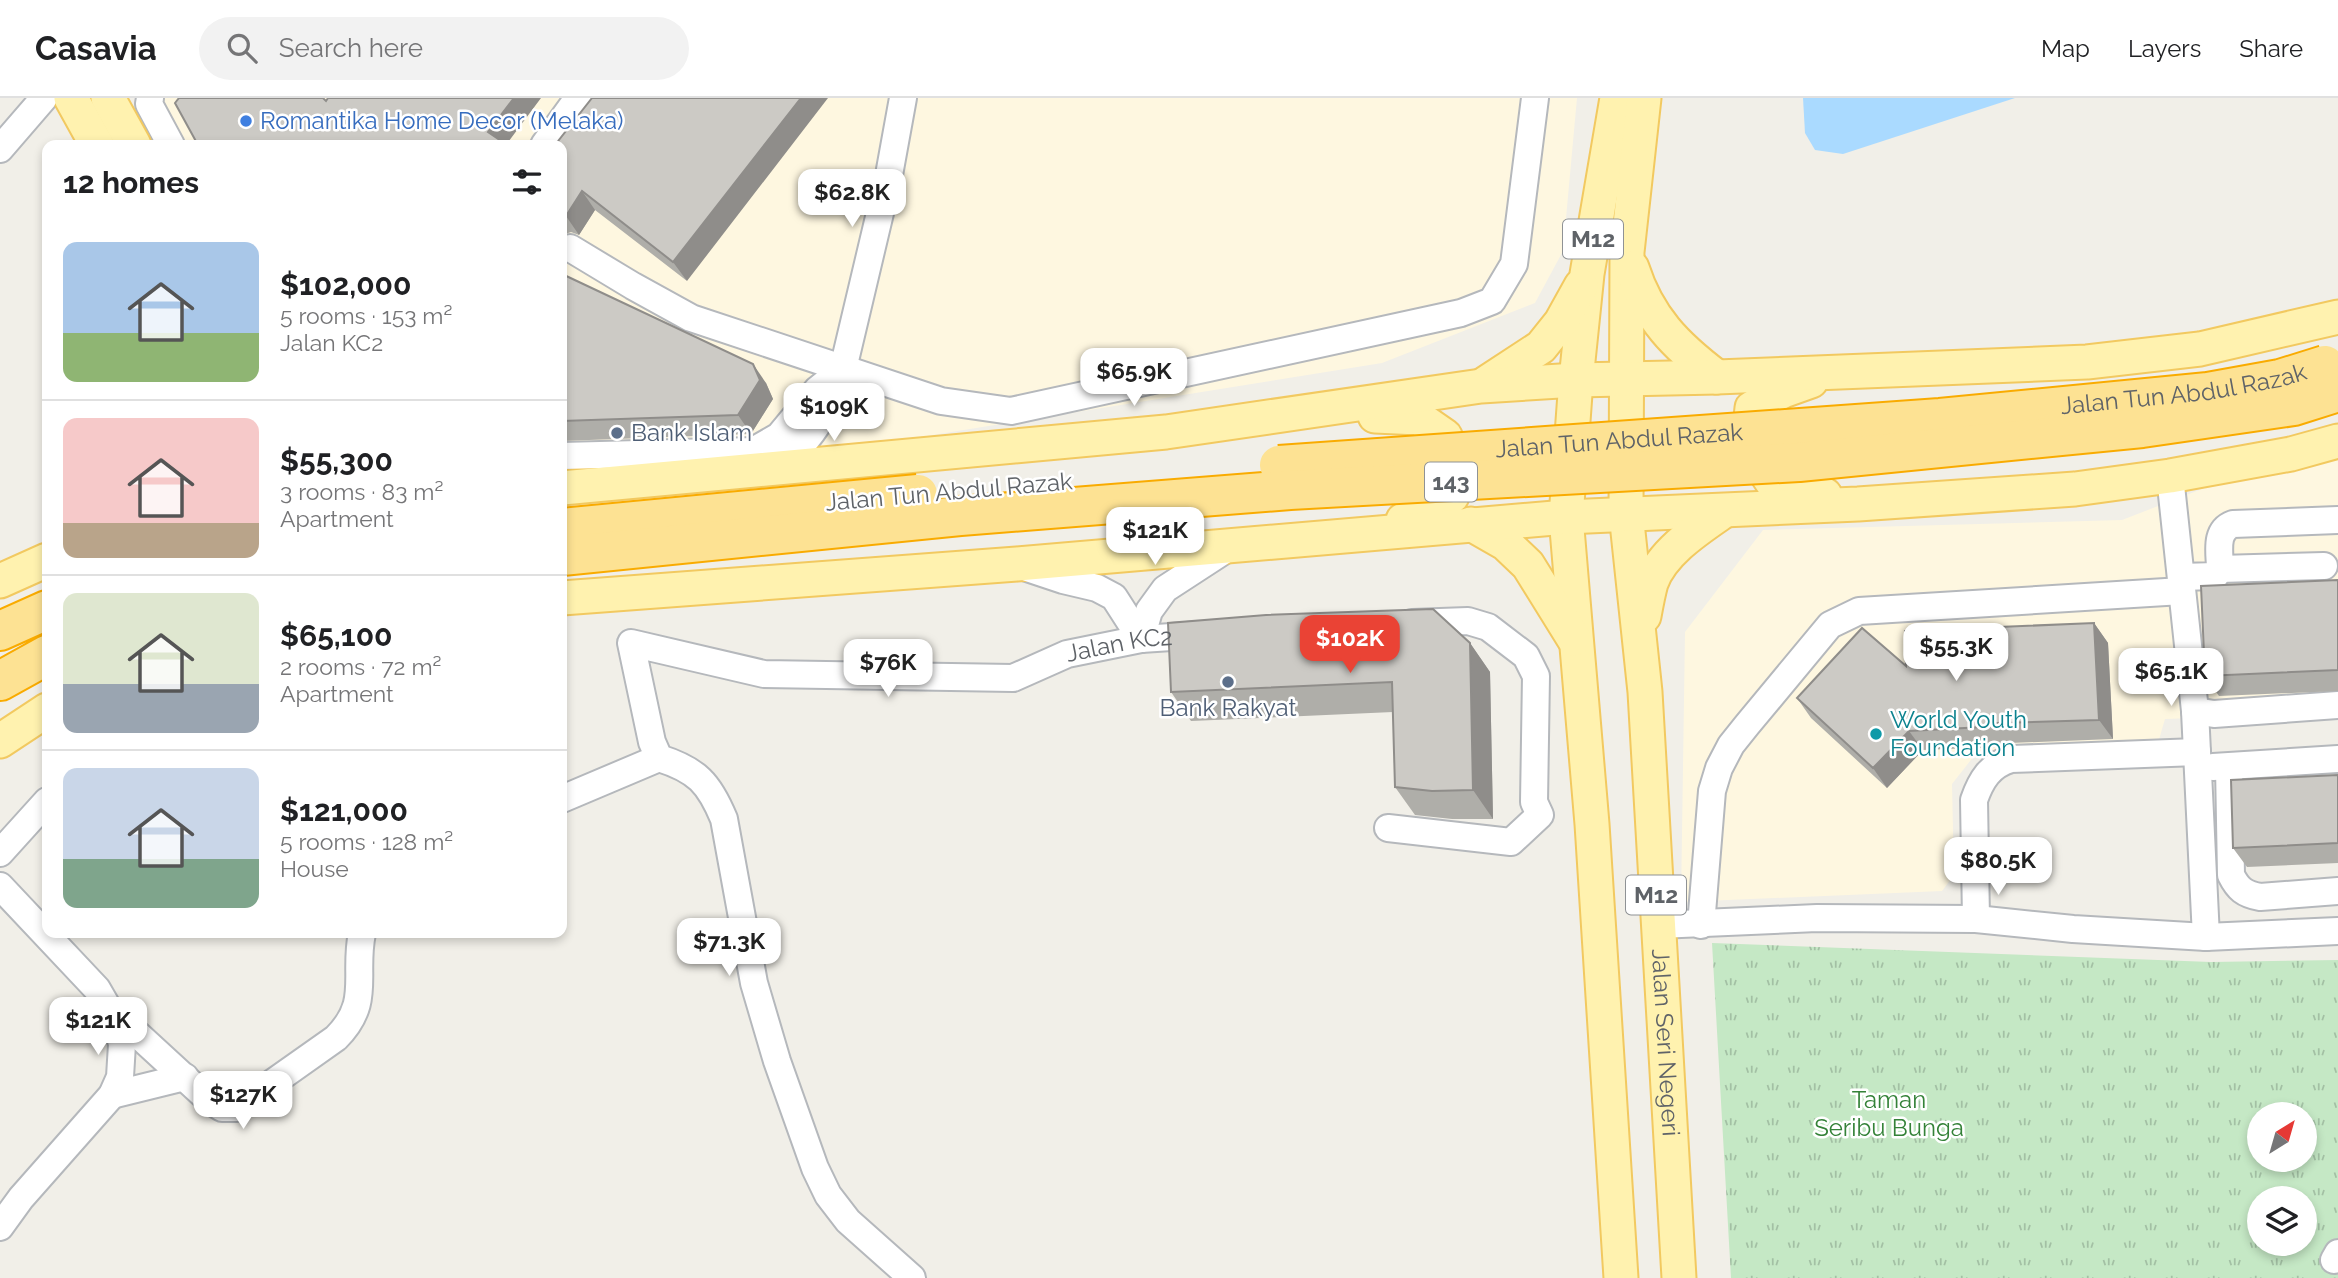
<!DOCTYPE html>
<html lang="en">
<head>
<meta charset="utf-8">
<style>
  :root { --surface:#fff; --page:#f2f2f2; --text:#202124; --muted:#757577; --line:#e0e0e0; --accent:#ea4335 }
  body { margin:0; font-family:Raleway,sans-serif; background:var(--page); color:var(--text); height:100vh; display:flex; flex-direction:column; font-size:26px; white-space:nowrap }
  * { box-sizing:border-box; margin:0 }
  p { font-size:23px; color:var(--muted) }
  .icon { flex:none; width:38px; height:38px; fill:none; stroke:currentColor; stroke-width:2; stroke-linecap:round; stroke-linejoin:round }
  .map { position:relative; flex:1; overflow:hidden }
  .details { position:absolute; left:42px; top:42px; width:525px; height:798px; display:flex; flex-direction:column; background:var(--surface); border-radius:14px; box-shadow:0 4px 10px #0003 }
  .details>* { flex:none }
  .needle { width:46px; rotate:37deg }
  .fabs { position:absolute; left:2247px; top:1004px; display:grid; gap:14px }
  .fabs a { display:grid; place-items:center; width:70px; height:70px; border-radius:50%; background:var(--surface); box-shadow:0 4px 10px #0003; font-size:35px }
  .price { position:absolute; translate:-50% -60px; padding:0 16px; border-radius:14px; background:#fff; color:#222; font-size:23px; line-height:46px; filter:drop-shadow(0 2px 4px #0008) }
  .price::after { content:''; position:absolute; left:50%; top:42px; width:21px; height:16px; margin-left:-10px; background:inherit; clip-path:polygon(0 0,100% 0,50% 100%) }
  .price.on { background:var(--accent); color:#fff }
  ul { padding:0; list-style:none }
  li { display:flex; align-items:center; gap:21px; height:175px; padding:0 21px }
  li+li { border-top:2px solid var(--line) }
  li span { display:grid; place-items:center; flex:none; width:196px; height:140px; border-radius:14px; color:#555 }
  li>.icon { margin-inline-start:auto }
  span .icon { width:84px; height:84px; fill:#fffc; stroke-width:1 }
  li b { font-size:30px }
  h2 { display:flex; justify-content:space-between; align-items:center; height:84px; padding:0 21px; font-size:30px }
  header { display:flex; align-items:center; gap:42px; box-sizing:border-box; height:98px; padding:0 35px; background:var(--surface); border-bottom:2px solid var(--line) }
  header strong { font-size:33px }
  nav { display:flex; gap:38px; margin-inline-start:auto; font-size:24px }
  .search { width:490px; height:63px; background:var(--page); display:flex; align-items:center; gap:18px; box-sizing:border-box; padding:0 24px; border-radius:38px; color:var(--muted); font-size:26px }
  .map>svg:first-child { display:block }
  .commercial { fill:#fef7e0 }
  .grass { fill:url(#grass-tufts); fill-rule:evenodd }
  .water { fill:#aadaff }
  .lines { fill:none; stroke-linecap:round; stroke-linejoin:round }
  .minor-casing { stroke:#b5b8bc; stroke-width:30 }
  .major-casing { stroke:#f2c960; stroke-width:37 }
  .highway-casing { stroke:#f9ab00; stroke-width:42 }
  .minor { stroke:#fff; stroke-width:26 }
  .major { stroke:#fff2af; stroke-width:33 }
  .highway { stroke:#fde293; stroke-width:38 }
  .highway-bridge-casing { stroke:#f9ab00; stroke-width:42; stroke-linecap:butt }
  .highway-bridge { stroke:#fde293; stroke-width:38 }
  .wall { fill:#afaea9 }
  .shaded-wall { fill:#8f8d8a }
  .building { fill:#cccac5; stroke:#8f8d8a; stroke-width:2 }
  .shop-dot { fill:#3f7fe0; stroke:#fff; stroke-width:2.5 }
  .service-dot { fill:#5c6f8a; stroke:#fff; stroke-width:2.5 }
  .culture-dot { fill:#0f9aa8; stroke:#fff; stroke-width:2.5 }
  .labels { text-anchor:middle; stroke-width:5; stroke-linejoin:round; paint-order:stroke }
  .shield { fill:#fff; stroke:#8f9295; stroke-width:2 }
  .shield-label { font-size:23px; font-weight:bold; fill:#5f6368 }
  .shop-label { font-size:24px; fill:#366cbe; stroke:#fff; text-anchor:start }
  .street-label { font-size:24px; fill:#5f6368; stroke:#fff }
  .service-label { font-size:24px; fill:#4e5e75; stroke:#fff; text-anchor:start }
  .culture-label { font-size:24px; fill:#0d838f; stroke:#fff; text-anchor:start }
  .park-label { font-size:24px; fill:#348238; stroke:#fff }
</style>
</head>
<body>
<header>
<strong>Casavia</strong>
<div class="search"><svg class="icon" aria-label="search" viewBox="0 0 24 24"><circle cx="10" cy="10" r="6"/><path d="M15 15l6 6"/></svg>Search here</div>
<nav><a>Map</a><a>Layers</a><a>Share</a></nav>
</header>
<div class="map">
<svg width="2338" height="1180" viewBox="0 0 2338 1180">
  <defs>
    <pattern id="grass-tufts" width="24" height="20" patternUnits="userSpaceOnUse" patternTransform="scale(1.75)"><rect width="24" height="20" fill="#c5e8c5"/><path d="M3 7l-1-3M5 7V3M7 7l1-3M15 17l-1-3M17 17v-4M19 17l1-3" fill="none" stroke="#a3c0a4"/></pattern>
  </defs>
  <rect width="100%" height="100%" fill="#f1efe8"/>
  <path class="commercial" d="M157,0H1577L1563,153L1535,205L1382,265L883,345L562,369V47H182Z
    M2338,353V615L2165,621L2158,645L1974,658L1952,686L1954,777L1942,793L1681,804L1685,534L1763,432L2122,422L2207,389Z"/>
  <path class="grass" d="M1712,845L2211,864L2338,862V1180H1731ZM2259,1017H2305V1062H2259ZM2259,1101H2305V1146H2259Z"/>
  <path class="water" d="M1803,0H2015L1843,56L1815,52L1805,35Z"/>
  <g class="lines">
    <g class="minor-casing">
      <g id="minor">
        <path d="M150,0L149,6L171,47"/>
        <path d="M544,47L578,0"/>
        <path d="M0,51L44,0"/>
        <path d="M570,150L633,188L691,220L941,303L1011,313L1461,215L1492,203L1514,166L1535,0"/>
        <path d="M562,358L753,353L779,338L817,292L837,276"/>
        <path d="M771,370C813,347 826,314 843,271L889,77L903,0"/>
        <path d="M2170,378L2195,613L2206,839"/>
        <path d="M1021,468L1063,482L1097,490L1114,499L1141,541"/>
        <path d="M2220,471L2324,468"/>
        <path d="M2181,479L2215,478L2220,471C2220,455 2214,433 2233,426L2338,422"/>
        <path d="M1141,541L1149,513L1165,491L1231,448"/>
        <path d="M2195,613L2214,616L2338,607"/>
        <path d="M2213,669L2338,661"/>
        <path d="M2229,669L2231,777C2238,791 2244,796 2260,799L2338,793"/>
        <path d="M562,701L659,660"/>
        <path d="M1388,730L1511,744L1540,717L1534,704L1536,578L1526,558L1488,529L1468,523L1412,525"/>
        <path d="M0,755L47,703"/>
        <path d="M0,788L97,891L108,910L117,928L122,946L120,979L112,997L21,1100L0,1129"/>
        <path d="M1976,821L1974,702C1981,682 1990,667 2011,661L2197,654"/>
        <path d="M1658,827L1817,820L1976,821L2073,831L2206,839L2338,833"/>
        <path d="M1701,827L1712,693L1719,670L1731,647L1747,627L1830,527L1859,513L2182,493"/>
        <path d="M112,913L209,1002L222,1010H237L336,940C372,904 353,878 362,835"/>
        <path d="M112,997L185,979"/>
        <path d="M2334,1162L2338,1155"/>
        <path id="s1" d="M912,1180L848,1123L828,1097L815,1070L777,963L754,885L724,721C709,685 697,672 659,660L652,644L631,545L764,576L1013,580L1067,556L1141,541L1202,537"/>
      </g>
    </g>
    <g class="major-casing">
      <g id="major">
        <path d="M71,0L97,47"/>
        <path d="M108,0L134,47"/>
        <path d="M1617,0L1587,176L1576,282L1566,419L1592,726L1621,1180"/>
        <path id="s2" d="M1644,0L1627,154L1626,415L1645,594L1679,1180"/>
        <path d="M1632,170C1648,220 1676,248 1717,279"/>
        <path d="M1811,283L1783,293L1752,310L1748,348L1772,384L1825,397"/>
        <path d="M1486,285L1541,249L1561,224L1581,188"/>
        <path d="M1375,318L1419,320L1445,338L1458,367L1452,398L1432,415L1403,422"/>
        <path d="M562,390L1166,334L1481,288L1576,282L1717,279L2087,264L2200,251L2338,219"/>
        <path d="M1471,426L1506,446L1528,467L1574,541"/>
        <path d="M0,483L47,462"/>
        <path d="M562,500L1017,466L1566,419L1858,406L2075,391L2170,378L2291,356L2338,343"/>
        <path d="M1644,518C1646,507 1648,496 1651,485C1662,454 1698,431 1724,413"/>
        <path d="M0,643L47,612"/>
      </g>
    </g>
    <g class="highway-casing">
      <path id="highway" d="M0,533L47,512
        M0,583L47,557"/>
    </g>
    <use href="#minor" class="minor"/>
    <use href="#major" class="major"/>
    <use href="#highway" class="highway"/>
    <g class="highway-bridge-casing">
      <g id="highway-bridge">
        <path id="s3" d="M1279,367L1940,320L2208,294L2280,281L2325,267"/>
        <path d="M562,430L918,396"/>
        <path d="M562,458L960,418L1290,392L1799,364L2142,330L2294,308L2338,294"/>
      </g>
    </g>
    <use href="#highway-bridge" class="highway-bridge"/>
  </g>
  <path class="wall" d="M592,0L687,183L595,112L579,137L571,134L562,137V47Z
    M562,176L766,285L773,301L751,336L562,343Z
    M2338,482V593L2219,598L2205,578Z
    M2094,525L2108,545L2113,641L2010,645L1997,649L1923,652L1887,690L1811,620L1797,600L1906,568Z
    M1470,545L1490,574L1493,721H1452L1415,717L1395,689L1393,614L1191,623L1171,594Z
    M2338,677V765L2247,769L2233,750Z"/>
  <path class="shaded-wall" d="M514,0H541L506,47L488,34Z
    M801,0H828L687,183L673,164Z
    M582,93L595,112L579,137L566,118Z
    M753,266L766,285L773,301L751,336L738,317Z
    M2094,525L2108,545L2113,641L2099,622Z
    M1470,545L1490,574L1493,721L1473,692Z
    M1909,633L1923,652L1887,690L1873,670Z"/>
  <path class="building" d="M179,0H323L326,3L328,0H514L488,34L507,47H198L175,5Z
    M592,0H801L673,164L582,93L566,118L562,117V47H555Z
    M562,176L753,266L760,282L738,317L562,323Z
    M2338,482V572L2205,578L2201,488Z
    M1433,511L1470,545L1473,692L1432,693L1395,689L1392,584L1171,594L1168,525L1266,517Z
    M2094,525L2099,622L1996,625L1983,629L1909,633L1873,670L1797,600L1862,530L1906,568L1905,533Z
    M2338,677V745L2233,750L2231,682Z"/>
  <circle class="shop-dot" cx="246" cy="23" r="7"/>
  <g class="service-dot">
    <circle cx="617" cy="335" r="7"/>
    <circle cx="1228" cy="584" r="7"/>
  </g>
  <circle class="culture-dot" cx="1876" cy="636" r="7"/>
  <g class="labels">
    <g class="shield">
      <rect x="1563" y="121.5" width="60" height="39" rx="5"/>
      <rect x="1425" y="364.5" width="52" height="39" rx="5"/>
      <rect x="1626" y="777.5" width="60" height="39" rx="5"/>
    </g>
    <g class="shield-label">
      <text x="1593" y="149">M12</text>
      <text x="1451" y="392">143</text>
      <text x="1656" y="805">M12</text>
    </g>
    <g class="shop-label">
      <text x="260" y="31">Romantika Home Decor (Melaka)</text>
    </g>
    <g class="street-label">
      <text dy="8" stroke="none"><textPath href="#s3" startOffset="908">Jalan Tun Abdul Razak</textPath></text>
      <text dy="8" stroke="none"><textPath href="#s3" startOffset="341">Jalan Tun Abdul Razak</textPath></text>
      <text transform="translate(949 394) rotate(-5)" y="8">Jalan Tun Abdul Razak</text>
      <text dy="8" stroke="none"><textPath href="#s1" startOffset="1220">Jalan KC2</textPath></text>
      <text dy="8" stroke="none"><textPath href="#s2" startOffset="947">Jalan Seri Negeri</textPath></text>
    </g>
    <g class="service-label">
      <text x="631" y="343">Bank Islam</text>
      <text x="1228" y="618" text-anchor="middle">Bank Rakyat</text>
    </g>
    <g class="culture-label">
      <text x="1890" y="630">World Youth<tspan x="1890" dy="28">Foundation</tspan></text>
    </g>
    <g class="park-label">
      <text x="1889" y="1010">Taman<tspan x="1889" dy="28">Seribu Bunga</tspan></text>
    </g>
  </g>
</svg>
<div class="fabs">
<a><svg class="needle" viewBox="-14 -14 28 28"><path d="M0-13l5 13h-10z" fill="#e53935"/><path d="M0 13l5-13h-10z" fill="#757577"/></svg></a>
<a><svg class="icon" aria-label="layers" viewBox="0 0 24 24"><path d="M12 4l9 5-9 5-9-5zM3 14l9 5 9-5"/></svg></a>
</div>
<b class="price" style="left:852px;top:131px">$62.8K</b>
<b class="price" style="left:1134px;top:310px">$65.9K</b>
<b class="price" style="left:834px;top:345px">$109K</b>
<b class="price" style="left:1155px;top:469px">$121K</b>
<b class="price on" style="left:1350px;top:577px">$102K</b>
<b class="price" style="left:1956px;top:585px">$55.3K</b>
<b class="price" style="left:888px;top:601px">$76K</b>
<b class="price" style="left:2171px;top:610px">$65.1K</b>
<b class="price" style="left:1998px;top:799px">$80.5K</b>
<b class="price" style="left:729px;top:880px">$71.3K</b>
<b class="price" style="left:98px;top:959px">$121K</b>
<b class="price" style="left:243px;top:1033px">$127K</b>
<section class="details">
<h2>12 homes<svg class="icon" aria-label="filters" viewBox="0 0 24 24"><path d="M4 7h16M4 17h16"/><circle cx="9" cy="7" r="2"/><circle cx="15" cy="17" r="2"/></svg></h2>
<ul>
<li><span style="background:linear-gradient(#a9c7e8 65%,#8fb573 0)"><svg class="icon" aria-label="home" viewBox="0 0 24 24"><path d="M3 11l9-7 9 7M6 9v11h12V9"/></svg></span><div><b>$102,000</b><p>5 rooms · 153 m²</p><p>Jalan KC2</p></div></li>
<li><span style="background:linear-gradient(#f6c9c9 75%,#b9a48a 0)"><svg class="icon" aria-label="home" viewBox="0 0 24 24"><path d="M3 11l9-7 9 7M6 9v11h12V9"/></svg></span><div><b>$55,300</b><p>3 rooms · 83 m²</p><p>Apartment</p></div></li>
<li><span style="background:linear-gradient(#dfe7d0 65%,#9aa5b1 0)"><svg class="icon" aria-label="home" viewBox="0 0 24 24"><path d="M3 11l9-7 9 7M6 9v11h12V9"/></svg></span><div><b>$65,100</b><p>2 rooms · 72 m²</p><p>Apartment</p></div></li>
<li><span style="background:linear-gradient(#c9d6e8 65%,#7fa58c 0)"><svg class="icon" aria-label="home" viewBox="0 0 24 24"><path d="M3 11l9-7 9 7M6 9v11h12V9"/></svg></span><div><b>$121,000</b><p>5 rooms · 128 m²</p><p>House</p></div></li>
</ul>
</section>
</div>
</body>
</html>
